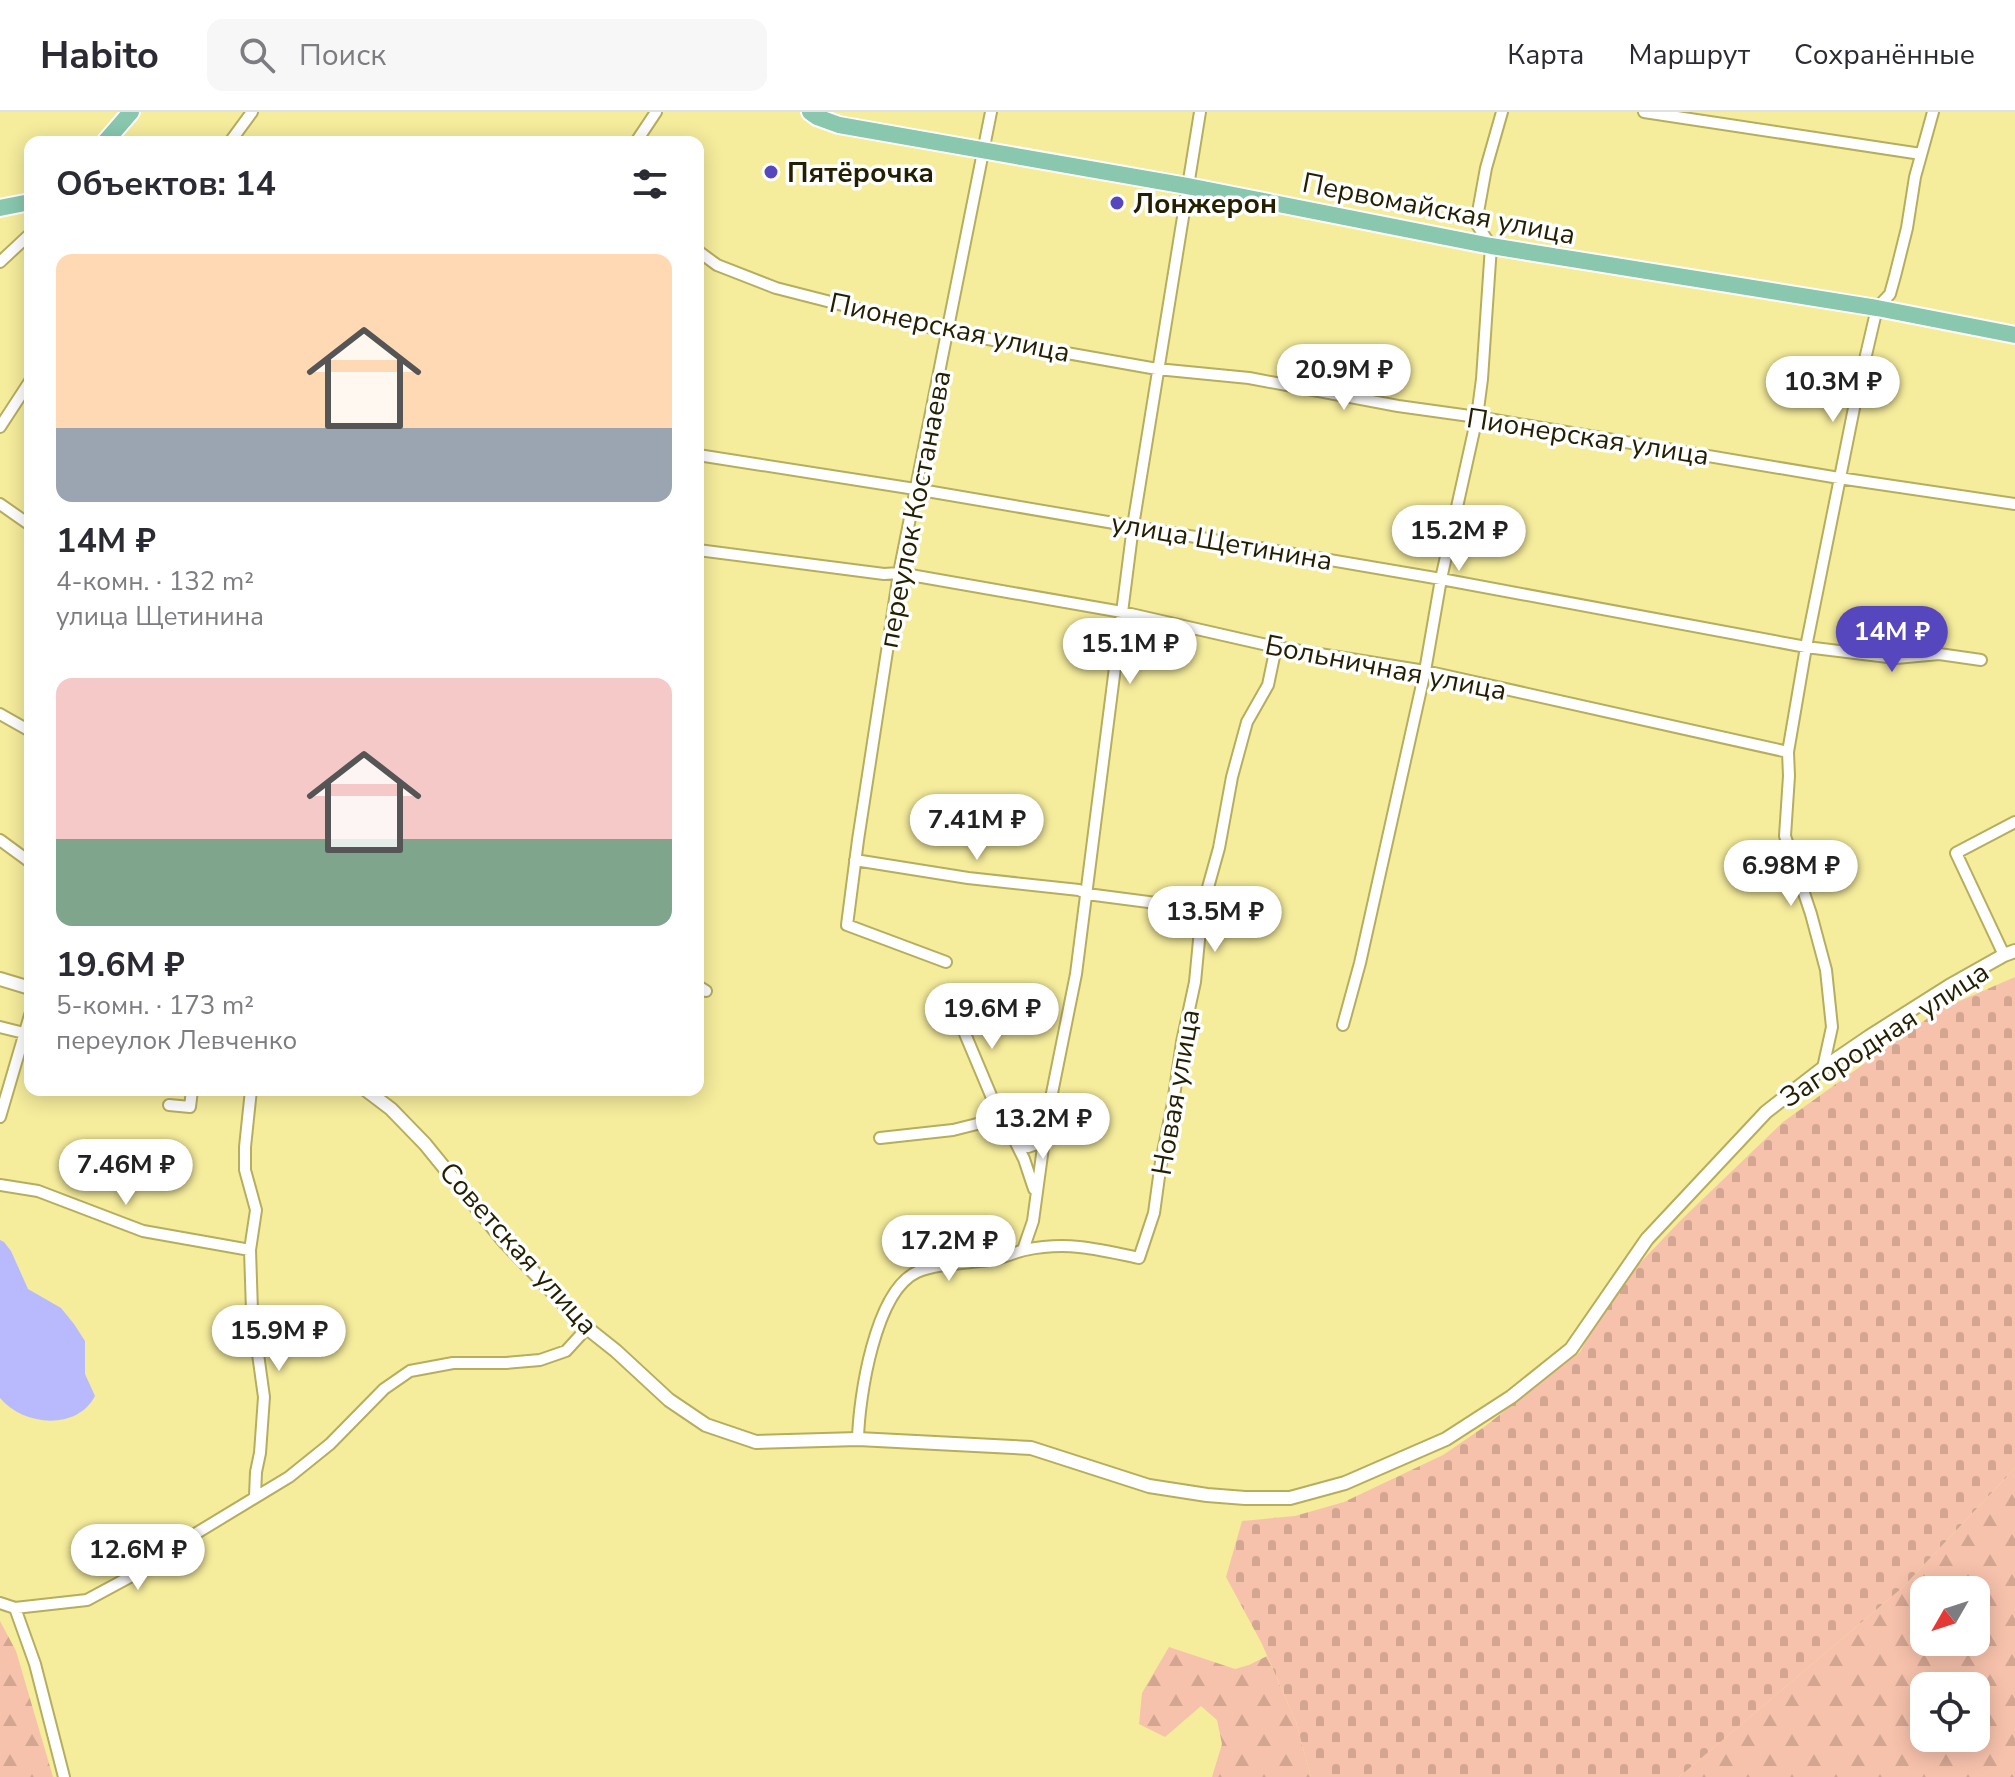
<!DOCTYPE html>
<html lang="ru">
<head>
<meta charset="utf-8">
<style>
  :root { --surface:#fff; --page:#f7f7f7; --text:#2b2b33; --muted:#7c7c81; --line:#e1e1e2; --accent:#5647bf }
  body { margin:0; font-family:"Nunito Sans",sans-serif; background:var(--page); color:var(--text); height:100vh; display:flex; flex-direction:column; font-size:30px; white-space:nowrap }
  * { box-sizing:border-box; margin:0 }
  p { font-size:26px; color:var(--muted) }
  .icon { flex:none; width:44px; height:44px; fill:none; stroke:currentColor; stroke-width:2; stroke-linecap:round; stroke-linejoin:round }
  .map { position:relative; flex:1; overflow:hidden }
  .drawer { position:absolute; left:24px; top:24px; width:680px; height:960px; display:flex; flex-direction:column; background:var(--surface); border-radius:16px; box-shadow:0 4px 20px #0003 }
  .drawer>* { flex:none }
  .needle { width:52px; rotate:231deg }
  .fabs { position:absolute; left:1910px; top:1464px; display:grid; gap:16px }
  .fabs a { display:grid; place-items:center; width:80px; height:80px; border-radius:16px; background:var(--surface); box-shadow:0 4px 20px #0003; font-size:40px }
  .price { position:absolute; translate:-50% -68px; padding:0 18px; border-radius:28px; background:#fff; color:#222; font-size:26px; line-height:52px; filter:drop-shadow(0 2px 4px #0008) }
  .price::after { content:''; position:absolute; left:50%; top:48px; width:24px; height:18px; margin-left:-12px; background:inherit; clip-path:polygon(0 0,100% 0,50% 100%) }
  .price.active { background:var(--accent); color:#fff }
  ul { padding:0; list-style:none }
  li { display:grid; align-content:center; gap:16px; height:424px; padding:0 32px }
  li span { display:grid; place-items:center; height:248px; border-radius:16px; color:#555 }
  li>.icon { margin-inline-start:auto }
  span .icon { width:144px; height:144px; fill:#fffc; stroke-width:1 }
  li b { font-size:34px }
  h2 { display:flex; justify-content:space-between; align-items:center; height:96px; padding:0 32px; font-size:34px }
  header { display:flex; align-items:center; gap:48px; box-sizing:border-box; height:112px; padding:0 40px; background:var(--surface); border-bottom:2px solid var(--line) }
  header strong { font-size:38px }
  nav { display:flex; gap:44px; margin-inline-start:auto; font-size:28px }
  .search { width:560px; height:72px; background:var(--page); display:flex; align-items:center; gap:20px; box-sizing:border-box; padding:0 28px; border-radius:16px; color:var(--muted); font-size:30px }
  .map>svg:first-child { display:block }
  .forest { fill:url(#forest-firs); fill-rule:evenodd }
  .cemetery { fill:url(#cemetery-stones) }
  .water { fill:#b8bafd }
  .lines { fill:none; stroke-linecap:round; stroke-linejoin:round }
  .minor-casing { stroke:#b6ad5e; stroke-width:14 }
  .tertiary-casing { stroke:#b6ad5e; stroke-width:16 }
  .primary-casing { stroke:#fff; stroke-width:20 }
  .minor { stroke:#fff; stroke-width:10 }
  .tertiary { stroke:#fff; stroke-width:12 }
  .primary { stroke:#89c7af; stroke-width:16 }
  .poi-dot { fill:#5647bf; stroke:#fff; stroke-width:3 }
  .labels { text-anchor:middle; stroke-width:7; stroke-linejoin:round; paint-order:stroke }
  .poi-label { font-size:28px; font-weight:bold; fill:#231f00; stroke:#fff; text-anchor:start }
  .street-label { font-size:28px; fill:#231f00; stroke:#fff }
</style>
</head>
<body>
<header>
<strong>Habito</strong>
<div class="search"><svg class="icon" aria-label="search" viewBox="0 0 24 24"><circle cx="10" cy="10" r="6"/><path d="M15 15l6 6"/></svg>Поиск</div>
<nav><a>Карта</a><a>Маршрут</a><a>Сохранённые</a></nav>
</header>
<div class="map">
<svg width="2015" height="1665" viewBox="0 0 2015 1665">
  <defs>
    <pattern id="forest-firs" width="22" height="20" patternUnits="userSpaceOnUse" patternTransform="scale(2)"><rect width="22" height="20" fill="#f7c2ac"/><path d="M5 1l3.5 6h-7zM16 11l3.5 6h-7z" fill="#d3a692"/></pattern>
    <pattern id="cemetery-stones" width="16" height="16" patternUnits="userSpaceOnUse" patternTransform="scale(2)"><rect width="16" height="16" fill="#f7c2ac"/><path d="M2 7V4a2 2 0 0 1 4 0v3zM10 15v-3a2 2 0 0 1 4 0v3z" fill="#d3a692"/></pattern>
  </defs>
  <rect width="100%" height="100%" fill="#f5ec9c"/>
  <path class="forest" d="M2015,1356V1665H1679L1902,1476ZM1924,1478H1976V1530H1924ZM1924,1574H1976V1626H1924Z
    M0,1509L16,1539L53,1665H0Z
    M1169,1535L1235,1557L1249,1553L1267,1544L1296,1610L1311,1665H1212L1222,1632L1217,1608L1201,1594L1165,1625L1139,1612L1142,1581Z"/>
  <path class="cemetery" d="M2015,865V1356L1902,1476L1679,1665H1311L1296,1610L1262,1532L1226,1465L1242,1409L1295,1404L1344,1390L1443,1343L1484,1315L1580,1240L1598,1207L1638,1153L1682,1107L1783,1010L1939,898Z"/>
  <path class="water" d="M0,1128L4,1130L11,1139L28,1177L61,1196L74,1212L85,1229V1262L95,1284C77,1319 23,1314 0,1286Z"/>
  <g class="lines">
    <g class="minor-casing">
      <path id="minor" d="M1644,0L1921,42
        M230,30L252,0
        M636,30L656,0
        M698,139L717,153L776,176L948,220L1157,257L1249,266L1398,294L1477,305L1839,366L2015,392
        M0,150L30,122
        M0,315L30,269
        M698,343L915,377L1441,467L1806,535L1896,546L1939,542L1981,548
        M0,392L30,413
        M698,438L884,462L899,461L1122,500L1276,535L1425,559L1788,640
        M0,602L30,619
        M0,728L30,750
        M855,748L968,766L1079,778L1087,782L1202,797
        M2004,843L1956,741L2015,710
        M946,850L847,813L858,728L899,461L991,0
        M698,874L706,879
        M942,888H945L955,898L1003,1012L1015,1028L1028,1035L1036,1032L1044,1024
        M1343,913L1360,851L1425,559L1441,467L1477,305L1482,267L1491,134L1476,111L1486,56L1502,0
        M0,915L24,921
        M1823,956L1832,915L1826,858L1811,802L1785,724L1789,664L1788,640L1806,535L1856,286L1877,196L1890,182L1895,164L1907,116L1915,65L1933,0
        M251,978L245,1035V1058L256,1098L250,1138L252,1199L264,1285L260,1341L256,1360L255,1384
        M169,993L190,995L192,978
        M0,1005L30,903
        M880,1026L953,1018L1001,1006
        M1015,1029L1024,1047L1034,1077
        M0,1073L38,1079L143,1119L250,1138
        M1023,1138L1033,1109L1047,1006L1076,862L1133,414L1200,0
        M858,1327C859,1285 875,1179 917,1160C937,1151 973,1151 995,1147C1006,1145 1015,1140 1025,1138C1067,1129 1098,1137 1139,1146L1154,1101L1161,1050L1173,991L1182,930L1195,870L1202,797L1219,736L1232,665L1247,610L1268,573L1276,535
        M0,1491L15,1496L87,1488L139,1460L162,1442L289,1365L330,1332L384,1277L410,1259L453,1251H506L540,1248L566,1239L587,1216
        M15,1496L35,1552L64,1665"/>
    </g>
    <g class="tertiary-casing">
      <path id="tertiary" d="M0,867L30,876
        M366,978L391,997L425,1032L503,1128L587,1216L616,1239L669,1288L706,1313L756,1330L858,1327L1031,1336L1149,1374L1207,1383L1245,1386H1290L1345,1371L1446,1327L1511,1285L1571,1237L1647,1127L1766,1000L1823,956L1870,924L1949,874L2004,843L2015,839"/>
    </g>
    <g class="primary-casing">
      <path id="primary" d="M810,0L817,5L839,13L1187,74L1491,134L1877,196L2015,223
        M105,30L131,0
        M0,96L30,90"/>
    </g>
    <use href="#minor" class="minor"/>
    <use href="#tertiary" class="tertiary"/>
    <use href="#primary" class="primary"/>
  </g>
  <g class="poi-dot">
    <circle cx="771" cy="60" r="8"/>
    <circle cx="1117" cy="91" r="8"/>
  </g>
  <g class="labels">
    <g class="poi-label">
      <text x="787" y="70">Пятёрочка</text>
      <text x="1133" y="101">Лонжерон</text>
    </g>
    <g class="street-label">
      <text transform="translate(1439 96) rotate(11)" y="10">Первомайская улица</text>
      <text transform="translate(950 215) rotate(12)" y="10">Пионерская улица</text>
      <text transform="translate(1588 324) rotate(9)" y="10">Пионерская улица</text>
      <text transform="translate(914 397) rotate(-79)" y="10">переулок Костанаева</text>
      <text transform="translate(1222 429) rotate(10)" y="10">улица Щетинина</text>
      <text transform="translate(1386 555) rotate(11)" y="10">Больничная улица</text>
      <text transform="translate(1884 922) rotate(-33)" y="10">Загородная улица</text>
      <text transform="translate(1175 980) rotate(-80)" y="10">Новая улица</text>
      <text transform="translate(519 1136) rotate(48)" y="10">Советская улица</text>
    </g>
  </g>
</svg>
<div class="fabs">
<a><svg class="needle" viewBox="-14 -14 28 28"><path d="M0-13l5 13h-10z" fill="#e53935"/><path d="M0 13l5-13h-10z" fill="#7c7c81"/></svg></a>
<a><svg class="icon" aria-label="locate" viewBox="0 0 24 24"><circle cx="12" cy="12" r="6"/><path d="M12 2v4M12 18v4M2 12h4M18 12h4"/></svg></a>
</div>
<b class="price" style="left:1344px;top:300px">20.9M ₽</b>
<b class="price" style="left:1833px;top:312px">10.3M ₽</b>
<b class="price" style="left:1459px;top:461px">15.2M ₽</b>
<b class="price active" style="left:1892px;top:562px">14M ₽</b>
<b class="price" style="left:1130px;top:574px">15.1M ₽</b>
<b class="price" style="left:977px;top:750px">7.41M ₽</b>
<b class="price" style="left:1791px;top:796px">6.98M ₽</b>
<b class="price" style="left:1215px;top:842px">13.5M ₽</b>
<b class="price" style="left:992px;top:939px">19.6M ₽</b>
<b class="price" style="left:1043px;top:1049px">13.2M ₽</b>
<b class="price" style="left:126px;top:1095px">7.46M ₽</b>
<b class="price" style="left:949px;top:1171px">17.2M ₽</b>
<b class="price" style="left:279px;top:1261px">15.9M ₽</b>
<b class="price" style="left:138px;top:1480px">12.6M ₽</b>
<section class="drawer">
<h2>Объектов: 14<svg class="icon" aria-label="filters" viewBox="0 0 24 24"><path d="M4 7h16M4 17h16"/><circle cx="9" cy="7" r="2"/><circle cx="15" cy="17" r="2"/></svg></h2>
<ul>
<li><span style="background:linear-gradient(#ffd9b3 70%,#9aa5b1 0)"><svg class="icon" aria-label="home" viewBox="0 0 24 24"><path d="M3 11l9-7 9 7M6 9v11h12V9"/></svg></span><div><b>14M ₽</b><p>4-комн. · 132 m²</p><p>улица Щетинина</p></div></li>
<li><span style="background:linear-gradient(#f6c9c9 65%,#7fa58c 0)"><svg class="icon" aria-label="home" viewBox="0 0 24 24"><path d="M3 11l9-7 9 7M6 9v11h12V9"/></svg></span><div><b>19.6M ₽</b><p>5-комн. · 173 m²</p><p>переулок Левченко</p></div></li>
</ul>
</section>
</div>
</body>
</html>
